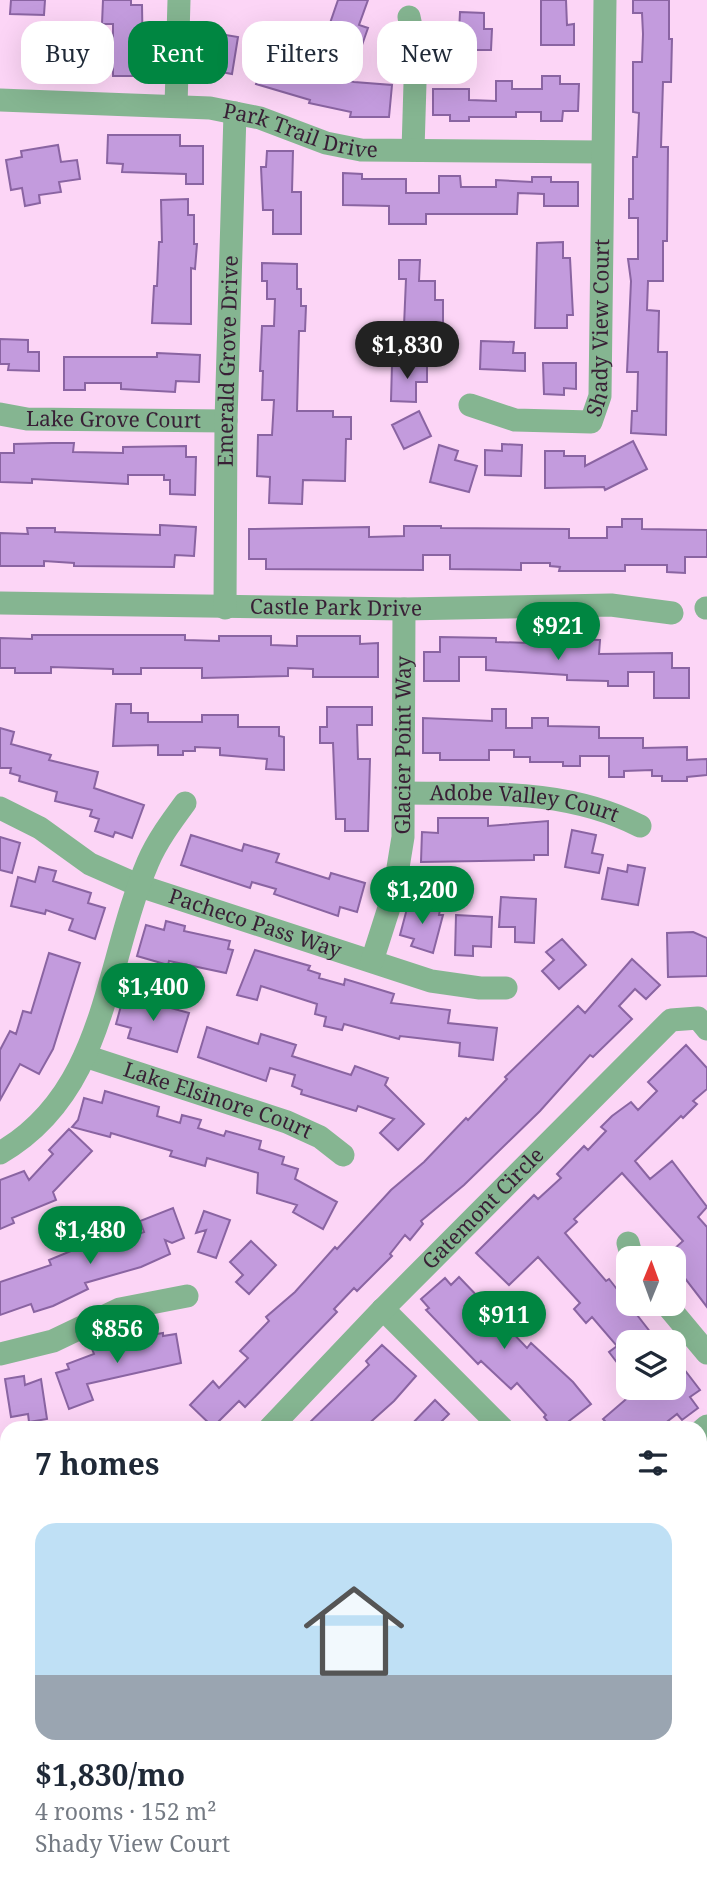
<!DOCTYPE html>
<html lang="en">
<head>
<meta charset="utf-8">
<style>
  :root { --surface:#fff; --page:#f2f2f3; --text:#1f2937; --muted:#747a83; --line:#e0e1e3; --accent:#008641 }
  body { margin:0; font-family:"Noto Serif",serif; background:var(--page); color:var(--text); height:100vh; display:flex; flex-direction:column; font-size:26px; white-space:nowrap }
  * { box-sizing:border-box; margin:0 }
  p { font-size:23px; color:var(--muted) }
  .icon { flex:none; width:38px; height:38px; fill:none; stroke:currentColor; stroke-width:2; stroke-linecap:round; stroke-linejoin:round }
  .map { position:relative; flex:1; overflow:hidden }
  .details { position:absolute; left:0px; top:1421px; width:707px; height:471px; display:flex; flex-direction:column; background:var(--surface); border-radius:21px 21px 0 0; box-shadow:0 7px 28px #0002 }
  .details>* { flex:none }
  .banner { position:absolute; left:21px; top:21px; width:665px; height:63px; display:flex; gap:14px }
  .needle { width:46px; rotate:1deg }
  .fabs { position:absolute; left:616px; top:1246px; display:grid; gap:14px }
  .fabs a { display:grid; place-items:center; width:70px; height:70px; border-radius:14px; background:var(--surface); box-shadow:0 7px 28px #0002; font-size:35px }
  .price { position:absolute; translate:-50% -60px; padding:0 16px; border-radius:24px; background:var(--accent); color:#fff; font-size:23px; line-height:46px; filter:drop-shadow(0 2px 4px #0008) }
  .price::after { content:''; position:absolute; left:50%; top:42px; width:21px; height:16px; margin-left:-10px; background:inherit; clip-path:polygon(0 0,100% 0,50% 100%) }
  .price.current { background:#222; color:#fff }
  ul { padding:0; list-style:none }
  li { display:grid; align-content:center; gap:14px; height:371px; padding:0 35px }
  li+li { border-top:2px solid var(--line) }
  li span { display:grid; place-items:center; height:217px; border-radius:21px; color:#555 }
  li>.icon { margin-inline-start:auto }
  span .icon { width:126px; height:126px; fill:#fffc; stroke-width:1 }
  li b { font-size:30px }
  h2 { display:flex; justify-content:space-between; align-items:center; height:84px; padding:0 35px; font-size:30px }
  .pill { padding:0 24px; border-radius:21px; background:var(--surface); box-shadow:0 7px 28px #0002; font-size:24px; line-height:63px }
  .pill.current { background:var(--accent); color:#fff }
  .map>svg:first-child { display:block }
  .building { fill:#c39bdd; stroke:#8a64a2; stroke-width:2 }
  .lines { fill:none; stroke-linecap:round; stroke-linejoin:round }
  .minor { stroke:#85b591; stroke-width:23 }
  .labels { text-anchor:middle; stroke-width:7; stroke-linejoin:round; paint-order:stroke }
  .street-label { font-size:21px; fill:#381f35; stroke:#f9ecf6 }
</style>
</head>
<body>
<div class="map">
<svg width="707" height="1891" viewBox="0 0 707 1891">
  <rect width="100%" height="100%" fill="#fcd5f6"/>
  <path class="building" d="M11,0H45L44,15L10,14Z
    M103,0H131V5H142L143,67H134V76H113V24H102Z
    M338,0H368L359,25L368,28L362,45L327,32Z
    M541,0H566L567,25L574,24V45H541Z
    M633,0H669V39H672L671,82H663L661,147H668L667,241H663V281H648L647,310L659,311L658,352H667L666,435L631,433L632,411H637L638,372H627L631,281L628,259H638V218H629V199H633V157H637L639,113L633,112V62H642L643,34L642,13H633Z
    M460,12L484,13V29H492L491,50H447V33H459Z
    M202,31L238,37L232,74L210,70L212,59L197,57Z
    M34,35L59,36L58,73H32Z
    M266,53L295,62L293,69L354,82L392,85L389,117H350L351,112L309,103L310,100L256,84Z
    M542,76H560V84H579L578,111H563L562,121H541V112H516V117H469V121H450V115H433V89H469V100L496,101V81H512V89H542Z
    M108,135H180V146H203V184H186V174L122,172L123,164L107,163Z
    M58,145L61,162L77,160L80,179L59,182L61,192L39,195L40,203L25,206L22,188L11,190L6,160L22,157L21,151Z
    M267,151H293L292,192H301V234H273V210H263L261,167H266Z
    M343,173L362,174V179H406V193H439V176H460L461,187H496V180L532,182V177H551V182H578V206H544V194L518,193L517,214H426V224H389V206L343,205Z
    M188,199V215H194V244H197L195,269L191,268V324L152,323L154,286H157L159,242H162L161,200Z
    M563,242V258H570L573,315H567V328H535L537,243Z
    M399,260H420L419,281H435V300H443V326H404L406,279H399Z
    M262,263L297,264V289H301V306H306L305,331H299L297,411H333V417H351V439H346L345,481L303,480L302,504L269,503L270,477L257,476L258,435H272L274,400H262L263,371H260L262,326H274L275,299H267V281H262Z
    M0,339L28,340V352H39V371L8,370L9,364H0Z
    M481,341L514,342L513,353H525V371L480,369Z
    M157,353L200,355L199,382L176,381L175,392L121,389V383H85V390H64V357H157Z
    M543,363H576V389L564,388V395L544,394Z
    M392,364L427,365V382H416V402L391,401Z
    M419,411L431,436L404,449L392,425Z
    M633,441L647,469L605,490L604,487L545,488V451H564V456H585V466Z
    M52,443H74L73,452L123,453V447L186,446V457H196L195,495L170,494V480H164V475H128V484L32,479V483L0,482V453H14V444Z
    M502,444L522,445L521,476L485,475V450L502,451Z
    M439,445L458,451L455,460L477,466L469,492L430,482Z
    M622,519H642V529L707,530V557H685V573L667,572V565H625V571H559L560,567L550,566V563H521V570L450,569V555H423V570L266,569V559H249V529L369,527V537L404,536V526H441V528L569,529V538H607V527H622Z
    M160,525L196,527L194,556L175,555L174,567L74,566V563L44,561V566H0V533L28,534L27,528H55V532L160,535Z
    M32,635H185V640L219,641V636H271V645L297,646V636H360V644L378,643V677H313V669L288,668V676L202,678V668H141V674H113V669L51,667V673H15V668H0V638L32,639Z
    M440,637L496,638V642L529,643V638L600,640L599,654L672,653V668H689V698H654V672H628V686H608V681L567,680V675L486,670V657H459V681H424V652H440Z
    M116,704H131V713H148V722H202V715H238V727H279V736L284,737V770L266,769L267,759L220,755V748L195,747V751H183V755H158V745L113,746Z
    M327,707H372V725H357L358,759H370L368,831H345V819H336L333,743H320V727H327Z
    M492,709H506V728H532V718H548V726L599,727V738H643V748L687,747V760L707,759V775L687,777V781H662V776H652V770L624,771V777H609V756H580V766H563V762H530V757H514V750H489V760H440V753H423V718L492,721Z
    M0,728L14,732L11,744L51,755L49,760L98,772L94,788L144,805L132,838L115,832L113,837L95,831L99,819L90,816L92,810L55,801L57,792L19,781L20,776L10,773L11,768H0Z
    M438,818H488V826L548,821V855H534V860L421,862L422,832L438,833Z
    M572,830L596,835L592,853L603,855L599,873L565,867Z
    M191,835L242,851L244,844L279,854L276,862L329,879L331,873L365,883L357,912L340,907L338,916L274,894L276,889L252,882L250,888L181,865Z
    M0,837L20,843L12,873L0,870Z
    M628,865L645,868L638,905L602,899L608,868L627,872Z
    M39,867L56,871L53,881L91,893L88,903L105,908L95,939L69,930L73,919L46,910L45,914L11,906L18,877L35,882Z
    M501,897L536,899L534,943L515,942V927H499Z
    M409,901L440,910L439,915H443L433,953L411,946L414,939L400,935Z
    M456,915L492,917L491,947L473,946V956L455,955Z
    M166,921L185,926L184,931L230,941L228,949L233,950L226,973L169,961L168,965L137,956L146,925L164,930Z
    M693,932L707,938V976L668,977L667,933Z
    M562,939L586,965L559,989L542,971L554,960L546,952Z
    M255,950L310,966L308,970L320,974L319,978L344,985L345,979L394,994L391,1003L450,1010L448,1023L497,1028L493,1060L459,1056L460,1043L400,1036L399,1039L344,1024L342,1030L324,1026L326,1017L315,1014L317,1004L261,986L257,1000L237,995Z
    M49,953L80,963L53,1049L39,1074L20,1064L0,1100V1050L10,1031L16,1034L23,1011L31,1013Z
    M632,959L660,985L646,999L635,989L619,1006L632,1019L593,1057L590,1055L540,1111L464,1185L421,1221L423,1224L410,1240L405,1235L390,1254L392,1256L357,1291L354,1288L334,1309L337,1312L245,1407L239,1401L213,1427L190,1405L213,1381L219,1388L248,1358L240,1351L269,1321L266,1317L295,1292L335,1247L337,1249L391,1190L424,1162L466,1118L468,1120L507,1079L505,1077L578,1006L585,1013Z
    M124,995L189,1013L177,1052L128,1038L131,1028L116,1024Z
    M207,1027L258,1044L261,1034L296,1045L292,1056L351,1075L355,1066L388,1078L385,1085L424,1124L398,1150L380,1133L394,1119L358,1106L356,1111L301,1094L302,1090L292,1086L295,1075L270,1068L266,1081L198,1057Z
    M686,1045L707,1068V1089L693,1101L697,1104L683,1118L681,1116L635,1161L650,1179L672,1161L707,1207L698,1217L707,1227V1307L674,1264L681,1257L674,1249L683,1241L622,1173L574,1219L577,1222L565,1233L606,1281L609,1279L620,1293L658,1342H628V1377L609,1352L617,1346L592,1317L586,1323L574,1309L580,1303L538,1257L509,1285L476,1253L534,1195L538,1199L561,1178L557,1174L584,1146L588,1150L606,1131L601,1127L612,1116L631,1102L638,1110L657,1091L648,1082Z
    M105,1091L159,1107L157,1116L180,1123L182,1115L201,1120L198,1128L224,1136L226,1131L261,1141L259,1149L284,1157L282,1164L298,1169L295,1179L337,1202L323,1229L293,1212L297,1205L257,1193L258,1173L207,1158L205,1166L170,1156L172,1151L111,1133L110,1137L72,1127L78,1120L84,1098L102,1103Z
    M69,1129L92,1151L53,1192L56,1200L12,1218L14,1223L0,1229V1180L24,1171L29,1180L53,1154L49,1150Z
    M173,1208L184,1238L172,1243L165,1240L170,1254L141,1267L85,1283L88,1289L53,1306L34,1312L31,1304L0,1315V1282L51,1265L49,1260L88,1244L89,1249L144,1232L140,1221Z
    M204,1211L230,1220L216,1258L198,1252L206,1230L196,1233Z
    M251,1241L276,1265L249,1294L236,1282L243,1275L230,1262Z
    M459,1277L527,1348L531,1343L573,1382L591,1404L560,1428H553L544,1417L546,1415L517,1383L511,1389L481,1361L478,1364L426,1310L429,1308L421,1299L445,1278L451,1285Z
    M163,1333V1336L176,1334L181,1363L87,1384L93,1400L69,1409L56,1373L69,1369L67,1364L94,1354L92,1349L115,1344L116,1347L140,1341L139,1337Z
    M382,1345L416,1376L394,1401L364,1428H304L369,1365L366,1361Z
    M674,1356L700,1390L690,1397L698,1408L682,1420L677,1414L659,1428H611L603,1419L639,1388H674Z
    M24,1376L25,1385L41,1379L47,1419L29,1422L28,1414L11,1417L5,1379Z
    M435,1400L449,1414L435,1428H408Z"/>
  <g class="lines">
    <g class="minor">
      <path d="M409,17L416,50L413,150"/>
      <path id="s1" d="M0,100L210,108L260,118L326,143L361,150L602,152"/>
      <path d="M176,106L179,0"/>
      <path id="s2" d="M470,405L515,420L591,422L600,396L605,0"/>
      <path id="s3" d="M0,414L27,419L226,421"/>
      <path id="s4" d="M0,603L404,609L611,605L672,613"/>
      <path id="s5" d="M225,608L226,421L235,113"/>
      <path d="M706,608H707"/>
      <path id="s6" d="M404,793C486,794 566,788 640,826"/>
      <path id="s7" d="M0,808L40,828L90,864L140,886L431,981L480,988H506"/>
      <path id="s8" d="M372,961L394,892L403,837L404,609"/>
      <path id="s9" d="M85,1056L287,1122L320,1137L343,1155"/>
      <path d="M0,1153C107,1091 104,965 148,862C157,841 171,822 185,803"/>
      <path d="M628,1243L632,1258"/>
      <path d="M666,1304L707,1353"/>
      <path d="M383,1309L502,1428"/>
      <path d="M0,1354L53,1341L120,1309L187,1296"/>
      <path id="s10" d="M270,1428L383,1309L671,1020L698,1018L707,1029"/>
      <path d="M700,1432L707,1426"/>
      <path d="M700,1584L707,1578"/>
      <path d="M326,1891L334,1885"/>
    </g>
  </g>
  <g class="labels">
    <g class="street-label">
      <text dy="7" stroke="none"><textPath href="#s1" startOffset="304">Park Trail Drive</textPath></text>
      <text dy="7" stroke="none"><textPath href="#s2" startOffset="219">Shady View Court</textPath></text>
      <text dy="7" stroke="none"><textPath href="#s5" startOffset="247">Emerald Grove Drive</textPath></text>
      <text dy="7" stroke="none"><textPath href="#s3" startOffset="114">Lake Grove Court</textPath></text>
      <text dy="7" stroke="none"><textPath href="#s4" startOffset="336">Castle Park Drive</textPath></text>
      <text dy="7" stroke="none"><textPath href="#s8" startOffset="220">Glacier Point Way</textPath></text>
      <text dy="7" stroke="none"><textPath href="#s6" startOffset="121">Adobe Valley Court</textPath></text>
      <text dy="7" stroke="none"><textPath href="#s7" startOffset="282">Pacheco Pass Way</textPath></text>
      <text dy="7" stroke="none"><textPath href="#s9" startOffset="140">Lake Elsinore Court</textPath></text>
      <text dy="7" stroke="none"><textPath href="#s10" startOffset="306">Gatemont Circle</textPath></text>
    </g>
  </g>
</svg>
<div class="fabs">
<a><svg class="needle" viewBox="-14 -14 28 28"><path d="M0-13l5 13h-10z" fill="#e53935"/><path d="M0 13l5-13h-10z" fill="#747a83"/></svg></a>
<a><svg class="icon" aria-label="layers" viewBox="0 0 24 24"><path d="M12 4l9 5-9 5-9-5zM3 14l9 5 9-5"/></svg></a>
</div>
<b class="price current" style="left:407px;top:381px">$1,830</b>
<b class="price" style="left:558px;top:662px">$921</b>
<b class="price" style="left:422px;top:926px">$1,200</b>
<b class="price" style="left:153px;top:1023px">$1,400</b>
<b class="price" style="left:90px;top:1266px">$1,480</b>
<b class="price" style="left:504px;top:1351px">$911</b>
<b class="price" style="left:117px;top:1365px">$856</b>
<div class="banner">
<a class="pill">Buy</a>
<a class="pill current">Rent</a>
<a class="pill">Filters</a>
<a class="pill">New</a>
</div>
<section class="details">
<h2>7 homes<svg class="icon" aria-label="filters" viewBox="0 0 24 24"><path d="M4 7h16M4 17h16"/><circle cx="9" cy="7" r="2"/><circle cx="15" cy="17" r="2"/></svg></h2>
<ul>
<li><span style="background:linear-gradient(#bfe0f5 70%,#9aa5b1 0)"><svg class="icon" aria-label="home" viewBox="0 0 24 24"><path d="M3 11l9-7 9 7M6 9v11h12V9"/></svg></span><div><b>$1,830/mo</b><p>4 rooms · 152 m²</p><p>Shady View Court</p></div></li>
</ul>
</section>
</div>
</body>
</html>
